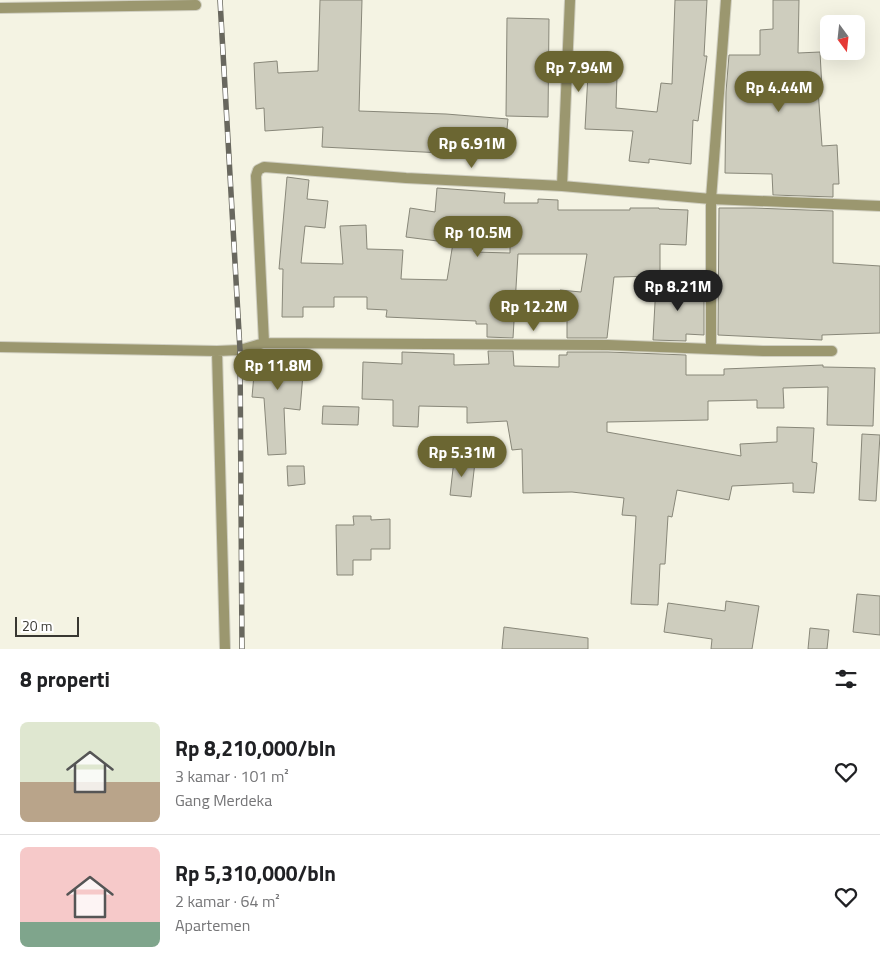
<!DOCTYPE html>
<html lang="id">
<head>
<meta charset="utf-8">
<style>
  :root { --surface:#fff; --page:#f2f2f2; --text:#202124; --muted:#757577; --line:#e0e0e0; --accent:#6b6632 }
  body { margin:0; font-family:"Titillium Web",sans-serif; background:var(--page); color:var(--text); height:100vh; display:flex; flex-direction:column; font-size:19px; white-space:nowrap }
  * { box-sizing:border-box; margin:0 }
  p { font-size:16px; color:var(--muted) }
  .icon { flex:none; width:28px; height:28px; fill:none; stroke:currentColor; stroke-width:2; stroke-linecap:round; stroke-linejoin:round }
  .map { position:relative; height:649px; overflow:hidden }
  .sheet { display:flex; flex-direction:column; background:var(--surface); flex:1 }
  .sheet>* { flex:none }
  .needle { width:32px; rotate:165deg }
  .buttons { position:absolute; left:820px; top:15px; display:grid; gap:10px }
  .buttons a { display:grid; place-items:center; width:45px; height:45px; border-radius:8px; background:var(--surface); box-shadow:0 5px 20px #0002; font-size:25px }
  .scale { position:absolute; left:15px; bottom:12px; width:64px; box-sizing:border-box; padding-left:5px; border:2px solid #393832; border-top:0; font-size:14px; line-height:18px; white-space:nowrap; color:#393832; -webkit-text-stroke:4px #fff; paint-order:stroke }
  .price { position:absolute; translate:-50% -42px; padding:0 11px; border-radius:18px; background:var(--accent); color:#fff; font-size:16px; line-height:32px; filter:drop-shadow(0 1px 2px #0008) }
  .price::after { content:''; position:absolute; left:50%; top:30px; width:15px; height:11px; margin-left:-8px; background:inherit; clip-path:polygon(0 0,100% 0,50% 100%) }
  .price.selected { background:#222; color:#fff }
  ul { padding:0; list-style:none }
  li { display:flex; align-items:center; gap:15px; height:125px; padding:0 20px }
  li+li { border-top:1px solid var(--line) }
  li span { display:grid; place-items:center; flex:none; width:140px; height:100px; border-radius:8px; color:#555 }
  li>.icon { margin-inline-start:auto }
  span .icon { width:60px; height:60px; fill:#fffc; stroke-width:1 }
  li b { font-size:21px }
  h2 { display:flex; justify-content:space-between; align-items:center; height:60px; padding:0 20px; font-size:21px }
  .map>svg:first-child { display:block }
  .building { fill:#cecdbe; stroke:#888779; fill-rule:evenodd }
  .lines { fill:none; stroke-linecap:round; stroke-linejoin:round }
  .street-casing { stroke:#cfcec0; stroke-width:12 }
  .street { stroke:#9b976f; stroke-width:10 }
  .rail-casing { stroke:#68675e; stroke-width:5.5 }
  .rail { stroke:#fff; stroke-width:4; stroke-dasharray:11; stroke-linecap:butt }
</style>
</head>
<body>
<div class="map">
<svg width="880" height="649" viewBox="0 0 880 649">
  <rect width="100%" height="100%" fill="#f4f3e3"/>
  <path class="building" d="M320,0H362L359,111L446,114L508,119L504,158L443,153L322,147L323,127L265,131L264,108L256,109L254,63L277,61L278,73L318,71Z
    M675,0H707L704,56H707L698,121L693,120L691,164L649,159V163L629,161L633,131L585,129L588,74L617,76L616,108L657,112L661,83L672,84Z
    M773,0H799L798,53L820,52L822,89H818L822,146L837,145L839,184H833V197L773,195L772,174L725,173L726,92L729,55H760V30L773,29Z
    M507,18L549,19L548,117L506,116Z
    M287,177L309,180L307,199L328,201L325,228L305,226L301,263L343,264L340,226L366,225L367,249L403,250L401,279L447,280L453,243L406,237L410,208L435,212L437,188L505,193L504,203H538V199L558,200V210H630V208H659V209L688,210L686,245L660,244V276L614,277L607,338H567V319L557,318L560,290L581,292L587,254H518L513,338L487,337V324H476V321L386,317L387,310L367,309V297H334V307H303V317H282L283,269H279ZM480,219L510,222V253L474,252Z
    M719,208H754L833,211V263L880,266V333L822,335V340L718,335Z
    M656,284L704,286V335L686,334V341L653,340Z
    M265,350H305L300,410L284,408L286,454L268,455L264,398L252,397L256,352Z
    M488,351H513L514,366L559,367V355H567V352H608L686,355V375H724V369L823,365V367L875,368L873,426L827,425L828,387L783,388L784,408H757V400L708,401V420L607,422V432L741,456L740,444L777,442V427L814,428L812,462L817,463L814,493L793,492V483L732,486L729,500L677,490L672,517L668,516L665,564H660L658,605L631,604L636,516L622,515L624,498L572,492L523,493L522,449L512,450L507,421L467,423V407L419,406L418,427L393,426V400L362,399L363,362L402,364V352L454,354V365L489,364Z
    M323,406L359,407L358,425L322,424Z
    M862,434L880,435L876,501L859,500Z
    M454,460L475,462L471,497L450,495Z
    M287,466H304L305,484L288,486Z
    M353,516H371V520L390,519V549H371V560H353V575H337L336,525H354Z
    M857,594L880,596V635L853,632Z
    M726,601L759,606L752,649H711L712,639L664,632L668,603L725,611Z
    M504,627L588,638V649H502Z
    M810,628L829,630L827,649H808Z"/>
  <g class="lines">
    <g class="street-casing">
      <path id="street" d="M0,8L196,5
        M562,186L570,0
        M264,343L256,176L258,170L264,167L406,178L562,186L711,199L880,206
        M0,347L217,351L240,350L264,343L608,345L763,351H832
        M711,349V199L726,0
        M217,351L225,649"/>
    </g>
    <use href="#street" class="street"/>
    <g class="rail-casing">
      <path id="rail" d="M220,0L240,350L242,649"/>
    </g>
    <use href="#rail" class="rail"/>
  </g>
</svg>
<div class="buttons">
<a><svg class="needle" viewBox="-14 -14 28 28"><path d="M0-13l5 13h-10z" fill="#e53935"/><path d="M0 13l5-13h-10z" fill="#757577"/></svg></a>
</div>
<div class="scale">20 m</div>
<b class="price" style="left:579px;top:93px">Rp 7.94M</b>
<b class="price" style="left:779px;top:113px">Rp 4.44M</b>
<b class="price" style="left:472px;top:169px">Rp 6.91M</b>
<b class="price" style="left:478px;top:258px">Rp 10.5M</b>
<b class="price selected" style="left:678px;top:312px">Rp 8.21M</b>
<b class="price" style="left:534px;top:332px">Rp 12.2M</b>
<b class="price" style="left:278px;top:391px">Rp 11.8M</b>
<b class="price" style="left:462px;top:478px">Rp 5.31M</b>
</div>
<section class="sheet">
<h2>8 properti<svg class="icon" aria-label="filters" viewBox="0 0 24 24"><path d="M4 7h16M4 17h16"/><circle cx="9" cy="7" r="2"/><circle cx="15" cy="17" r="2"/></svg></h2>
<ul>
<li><span style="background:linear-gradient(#dfe7d0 60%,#b9a48a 0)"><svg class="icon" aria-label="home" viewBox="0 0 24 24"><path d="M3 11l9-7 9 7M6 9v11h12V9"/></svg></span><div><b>Rp 8,210,000/bln</b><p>3 kamar · 101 m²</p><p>Gang Merdeka</p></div><svg class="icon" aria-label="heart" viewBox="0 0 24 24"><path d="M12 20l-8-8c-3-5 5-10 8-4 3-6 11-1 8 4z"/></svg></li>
<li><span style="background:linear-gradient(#f6c9c9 75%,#7fa58c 0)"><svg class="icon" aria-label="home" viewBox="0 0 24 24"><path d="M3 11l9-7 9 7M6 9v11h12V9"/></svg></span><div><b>Rp 5,310,000/bln</b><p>2 kamar · 64 m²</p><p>Apartemen</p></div><svg class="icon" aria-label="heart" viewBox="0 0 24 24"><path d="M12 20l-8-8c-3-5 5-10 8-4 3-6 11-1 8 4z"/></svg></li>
</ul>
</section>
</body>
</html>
